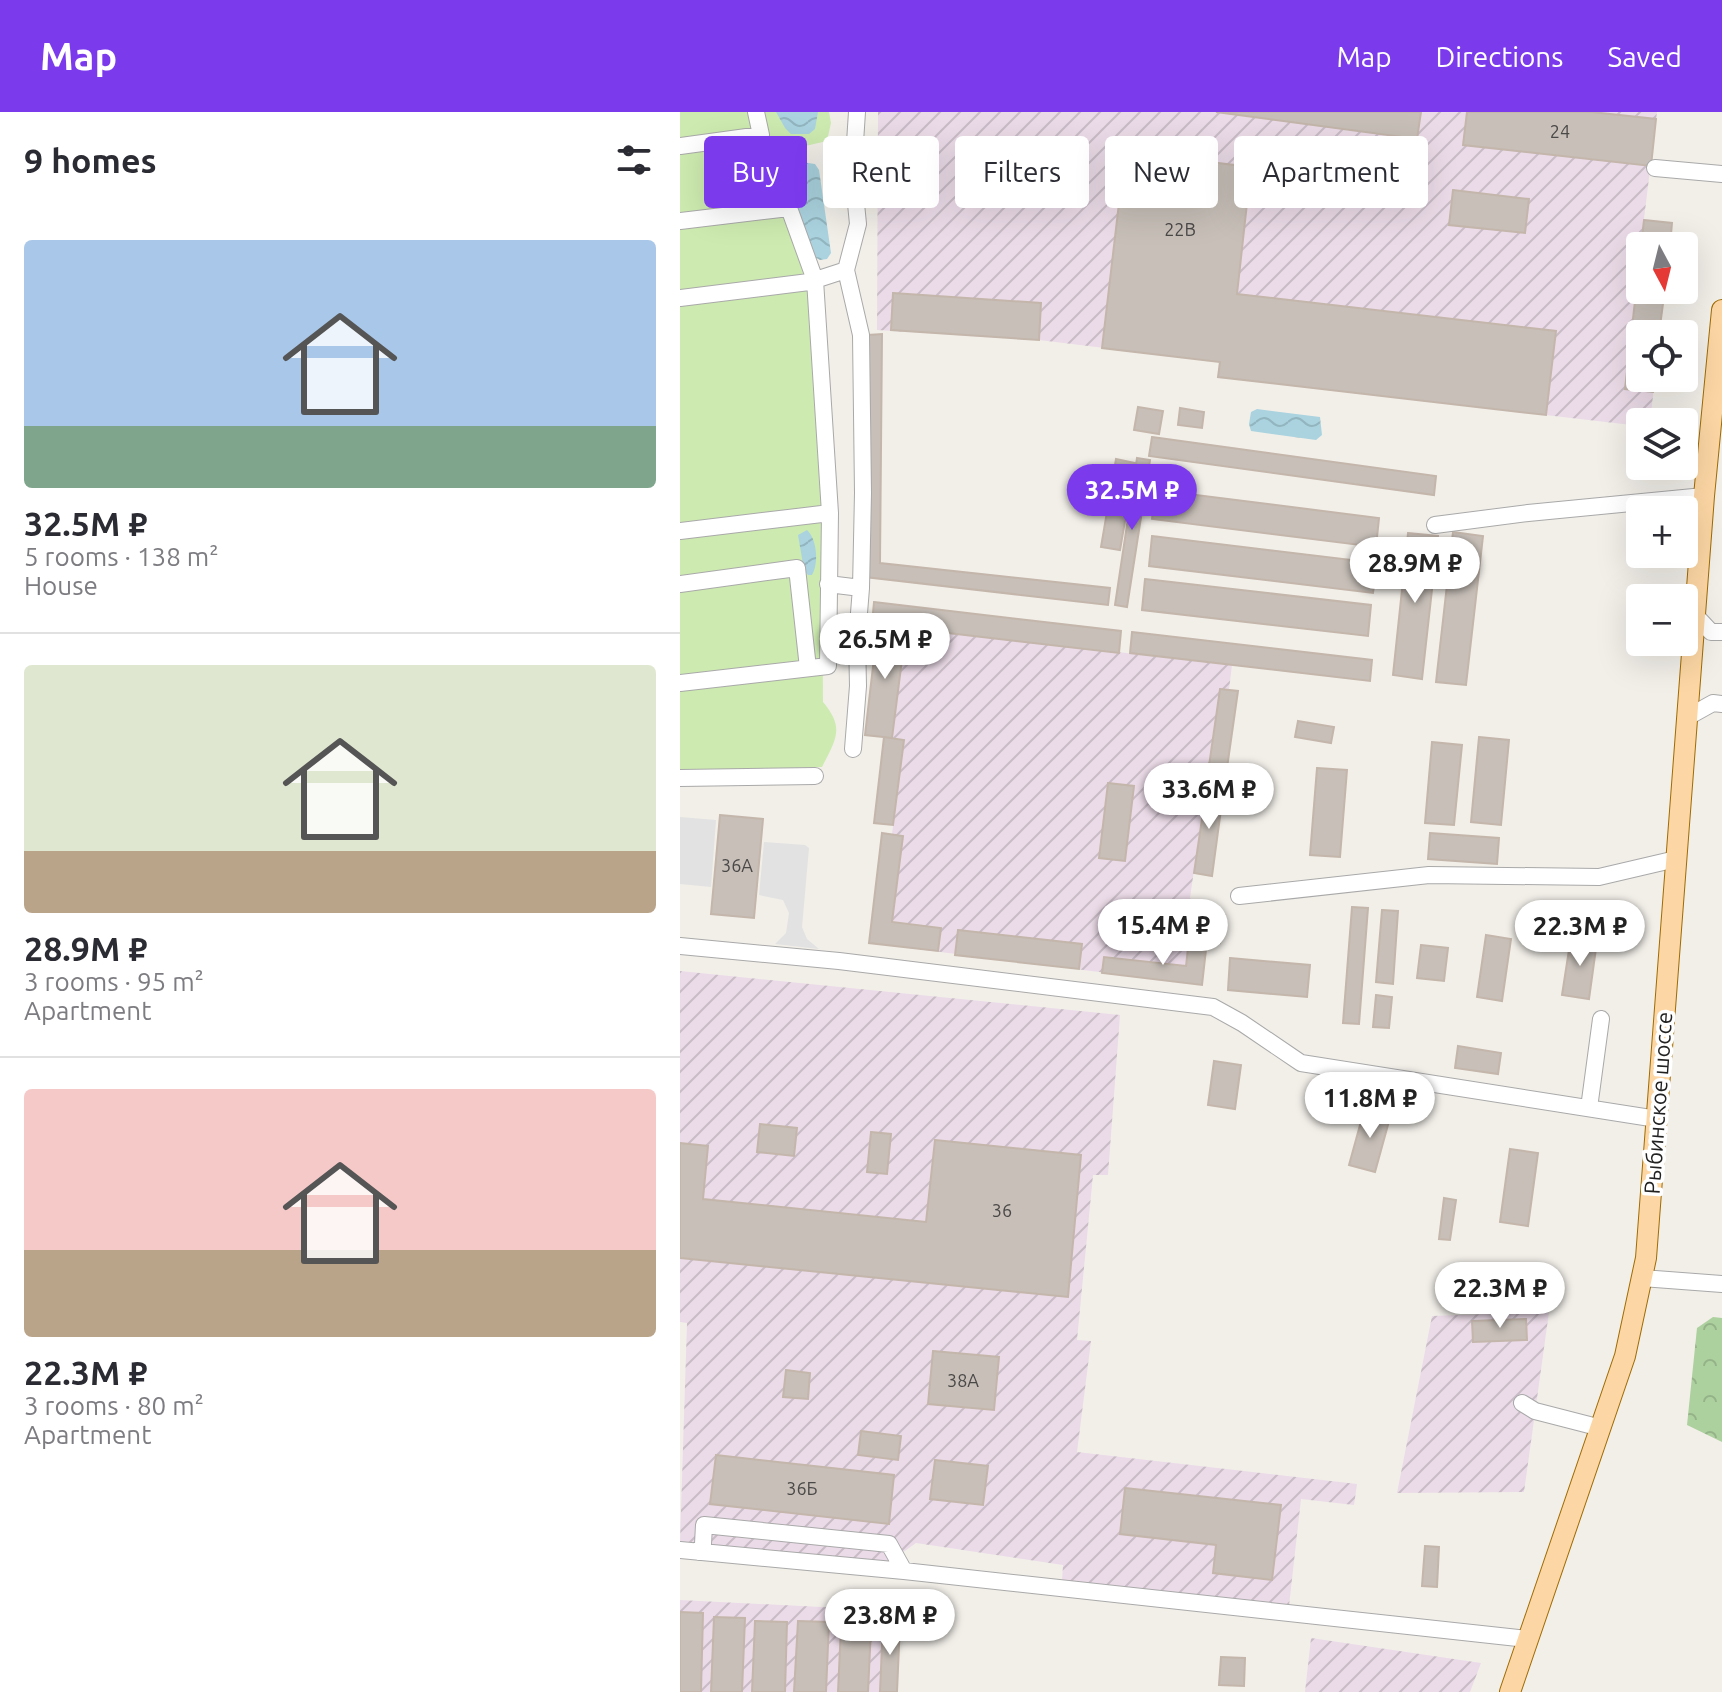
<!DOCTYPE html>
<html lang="en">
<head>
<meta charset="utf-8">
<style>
  :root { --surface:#fff; --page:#f2f2f3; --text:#2b2b33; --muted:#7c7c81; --line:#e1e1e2; --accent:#7c3aed }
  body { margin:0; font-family:Ubuntu,sans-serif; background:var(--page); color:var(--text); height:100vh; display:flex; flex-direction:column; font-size:30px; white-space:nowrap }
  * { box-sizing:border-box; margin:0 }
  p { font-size:26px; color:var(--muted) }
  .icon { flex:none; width:44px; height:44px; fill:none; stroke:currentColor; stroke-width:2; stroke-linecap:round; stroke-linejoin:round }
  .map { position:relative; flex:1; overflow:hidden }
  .panel { display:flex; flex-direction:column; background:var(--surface); width:680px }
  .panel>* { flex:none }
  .banner { position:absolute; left:24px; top:24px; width:760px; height:72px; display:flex; gap:16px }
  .needle { width:52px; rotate:173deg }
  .tools { position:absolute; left:946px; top:120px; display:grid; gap:16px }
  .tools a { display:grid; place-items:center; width:72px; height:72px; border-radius:8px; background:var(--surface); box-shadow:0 8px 32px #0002; font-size:40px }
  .price { position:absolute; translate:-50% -68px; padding:0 18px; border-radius:28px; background:#fff; color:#222; font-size:26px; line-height:52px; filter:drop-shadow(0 2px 4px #0008) }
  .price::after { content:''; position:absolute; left:50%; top:48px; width:24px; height:18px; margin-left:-12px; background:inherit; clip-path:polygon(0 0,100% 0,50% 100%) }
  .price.on { background:var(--accent); color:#fff }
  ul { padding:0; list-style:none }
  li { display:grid; align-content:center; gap:16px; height:424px; padding:0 24px }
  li+li { border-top:2px solid var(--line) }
  li span { display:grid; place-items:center; height:248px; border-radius:8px; color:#555 }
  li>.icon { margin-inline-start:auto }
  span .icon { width:144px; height:144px; fill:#fffc; stroke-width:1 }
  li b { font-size:34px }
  h2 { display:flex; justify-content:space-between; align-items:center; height:96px; padding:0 24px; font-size:34px }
  .pill { padding:0 28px; border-radius:8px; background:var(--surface); box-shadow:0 8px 32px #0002; font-size:28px; line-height:72px }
  .pill.on { background:var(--accent); color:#fff }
  header { display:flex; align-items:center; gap:48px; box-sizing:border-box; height:112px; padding:0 40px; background:var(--accent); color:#fff }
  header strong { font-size:38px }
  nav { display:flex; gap:44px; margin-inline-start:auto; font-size:28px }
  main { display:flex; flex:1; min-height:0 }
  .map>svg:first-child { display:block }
  .industrial { fill:url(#industrial-furrows) }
  .forest { fill:url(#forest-crowns) }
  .garden { fill:#cdebb0 }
  .parking { fill:#e2e2e2 }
  .water { fill:url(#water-waves) }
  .building { fill:#c7bfb8; stroke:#c4b6ab; stroke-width:2 }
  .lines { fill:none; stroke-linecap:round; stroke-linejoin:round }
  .minor-casing { stroke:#a9a9a9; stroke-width:18 }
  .major-casing { stroke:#a06b00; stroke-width:22 }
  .minor { stroke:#fff; stroke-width:16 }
  .major { stroke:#fcd6a4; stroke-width:20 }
  .labels { text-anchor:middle; stroke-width:7; stroke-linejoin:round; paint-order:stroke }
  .number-label { font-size:18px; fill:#4b4948 }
  .street-label { font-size:22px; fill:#222; stroke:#fff }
</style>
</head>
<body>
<header>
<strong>Map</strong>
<nav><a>Map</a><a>Directions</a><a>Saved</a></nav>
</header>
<main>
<section class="panel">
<h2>9 homes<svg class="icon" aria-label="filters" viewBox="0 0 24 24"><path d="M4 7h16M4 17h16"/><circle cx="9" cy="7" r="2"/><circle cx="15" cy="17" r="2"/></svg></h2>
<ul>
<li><span style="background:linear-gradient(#a9c7e8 75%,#7fa58c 0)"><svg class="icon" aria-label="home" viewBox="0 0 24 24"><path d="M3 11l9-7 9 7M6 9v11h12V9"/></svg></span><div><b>32.5M ₽</b><p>5 rooms · 138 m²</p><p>House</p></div></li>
<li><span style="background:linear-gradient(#dfe7d0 75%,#b9a48a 0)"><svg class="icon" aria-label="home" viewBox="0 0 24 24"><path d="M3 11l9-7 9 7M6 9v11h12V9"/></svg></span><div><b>28.9M ₽</b><p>3 rooms · 95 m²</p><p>Apartment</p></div></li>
<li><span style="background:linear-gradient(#f6c9c9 65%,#b9a48a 0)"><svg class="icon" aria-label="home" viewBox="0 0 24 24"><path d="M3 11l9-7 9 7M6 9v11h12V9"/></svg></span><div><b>22.3M ₽</b><p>3 rooms · 80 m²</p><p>Apartment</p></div></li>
</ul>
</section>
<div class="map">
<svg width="1042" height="1580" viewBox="0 0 1042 1580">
  <defs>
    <pattern id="industrial-furrows" width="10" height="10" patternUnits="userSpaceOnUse" patternTransform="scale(2)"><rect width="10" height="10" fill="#ebdbe8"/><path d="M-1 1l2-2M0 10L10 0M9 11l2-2" fill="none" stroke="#c9bcc7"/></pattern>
    <pattern id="forest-crowns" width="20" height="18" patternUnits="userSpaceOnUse" patternTransform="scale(2)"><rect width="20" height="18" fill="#add19e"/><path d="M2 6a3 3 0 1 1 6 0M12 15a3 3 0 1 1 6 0" fill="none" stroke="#95b388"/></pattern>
    <pattern id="water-waves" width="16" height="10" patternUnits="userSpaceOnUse" patternTransform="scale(2)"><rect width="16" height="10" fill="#aad3df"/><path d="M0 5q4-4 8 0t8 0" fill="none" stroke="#92b5bf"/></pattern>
  </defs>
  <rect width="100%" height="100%" fill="#f2efe9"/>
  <path class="industrial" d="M198,0H977L964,107L992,111L990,134H960V178H991V185H984L979,222H960V266H975L970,310H960V314L538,265L539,250L359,228L197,218Z
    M226,516L552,553L549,578H540L510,786L526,799L521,827L527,829L522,873L189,831L202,721L212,722L224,628L212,626Z
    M0,859L440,903L428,1063H413L397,1228L411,1229L397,1340L677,1372L674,1393L621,1387L609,1494L382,1469L383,1453L236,1431L208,1451L0,1430L7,1211L0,1210Z
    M869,1200L844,1380L717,1381L752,1204Z
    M0,1488L220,1499L217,1580H0Z
    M631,1526L801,1551L790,1580H625Z"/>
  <path class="forest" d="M1033,1205L1042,1206V1330L1007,1313L1017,1216Z"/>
  <path class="garden" d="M0,0H149L151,11L147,29L91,42L101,97L129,170L142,402L143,590C165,616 156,627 142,655L0,660Z"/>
  <path class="parking" d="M0,705L36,708L31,775L0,772Z
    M84,730L125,733L129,736L122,815L127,827L139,837L95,832L106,821L109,801L103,788L79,783Z"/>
  <path class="water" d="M96,0H138L135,17L129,22H111L105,16Z
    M108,48L135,52L139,58L151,141L147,147L140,148L133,144L104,61V52Z
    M577,297L640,305L642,323L636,328L571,319L569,312L571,300Z
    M127,418C137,427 139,451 132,463H128L124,458L118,423Z"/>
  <path class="building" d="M536,0H741L737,27Z
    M787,0H912L976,7L971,54L783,33Z
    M445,40L571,55L557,182L876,219L866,303L538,265L540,250L422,236Z
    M773,78L849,87L845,121L769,113Z
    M964,108L992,111L990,134H961Z
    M960,145V178H991V185L984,184L979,222H960V266H975L973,280L945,277Z
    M213,181L361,191L359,228L211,218Z
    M202,222L200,451L430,476L428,493L185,465L188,223Z
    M458,295L483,299L479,322L454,318Z
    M500,296L524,300L522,316L498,313Z
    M472,325L756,364L754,383L469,344Z
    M457,346L470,348L447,495L435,493Z
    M436,347L455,351L440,438L421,435Z
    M476,378L699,406L696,435L472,407Z
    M773,420L803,424L786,573L756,570Z
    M728,421L758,424L742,567L713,563Z
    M472,424L697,451L693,481L469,454Z
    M465,467L691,493L688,524L462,498Z
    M194,490L441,519L439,541L192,512Z
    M198,512L226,516L212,626L185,623Z
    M452,520L692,548L690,569L450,541Z
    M540,577L558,579L546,663L528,661Z
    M618,609L654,615L651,631L615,625Z
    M204,625L224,628L213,713L194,711Z
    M799,625L829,628L821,713L791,710Z
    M752,630L782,633L774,713L745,711Z
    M637,656L667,658L660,745L630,743Z
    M428,671L454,674L445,749L419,746Z
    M527,673L544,675L532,764L514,761Z
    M40,703L83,707L74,806L31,802Z
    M202,721L223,724L212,810L261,816L258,839L189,831Z
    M750,721L819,726L817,752L748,747Z
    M672,795L688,796L679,912L663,911Z
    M702,798L718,799L713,872L696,870Z
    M526,799L545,803L540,831L521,828Z
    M278,818L402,832L399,857L275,843Z
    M806,823L831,827L822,889L797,885Z
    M891,825L917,829L909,887L882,883Z
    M509,827L527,829L522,873L422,861L424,845L506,854Z
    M741,833L768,836L764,869L737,866Z
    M550,846L630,853L627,885L548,878Z
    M696,883L712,885L709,916L693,915Z
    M778,934L821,941L818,962L775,956Z
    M534,949L561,953L555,997L528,993Z
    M685,995L711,1002L695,1060L669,1053Z
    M80,1012L117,1016L114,1044L77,1040Z
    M191,1020L211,1022L207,1062L187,1060Z
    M255,1028L401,1043L388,1185L0,1146V1031L28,1034L23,1087L246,1110Z
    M830,1037L858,1041L848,1114L820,1110Z
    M764,1086L776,1088L770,1128L759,1127Z
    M846,1207L847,1228L793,1230L792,1209Z
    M253,1239L319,1245L314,1298L248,1292Z
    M106,1258L130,1261L128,1287L103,1285Z
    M181,1319L221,1324L218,1348L178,1343Z
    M36,1343L214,1363L209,1412L30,1392Z
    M255,1348L308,1354L303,1393L250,1387Z
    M445,1376L601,1393L592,1468L533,1461L536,1433L440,1422Z
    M745,1434L759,1435L757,1475L742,1474Z
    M0,1500L23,1501L21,1580H0Z
    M34,1505L65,1506L62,1580H31Z
    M75,1509L107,1510L105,1580H72Z
    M118,1509L149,1510L146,1580H114Z
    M203,1510L220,1511L217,1580H200Z
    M161,1515L191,1516L188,1580H158Z
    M541,1545L565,1546L564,1574L539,1573Z"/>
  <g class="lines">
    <g class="minor-casing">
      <path id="minor" d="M0,34L81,23L76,0
        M975,56L1042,62
        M0,109L109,96L135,168L150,401L148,554L0,571
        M0,186L129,170L166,158
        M755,413L848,401L1024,384
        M0,419L150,401
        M0,472L117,456L128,556
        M148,472L181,476
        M1015,503L1031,520H1042
        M1006,606L1033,591L1042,592
        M173,637L178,574L177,526L181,476L183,381L181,223L166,158L178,112L173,61L177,0
        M0,666L135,664
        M559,784L749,763L919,765L996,747
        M0,834L159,849L533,895L562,911L621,951L977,1007
        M909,996L921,907
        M962,1166L1042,1172
        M842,1291L855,1299L921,1316
        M0,1438L224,1459L847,1527
        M19,1440L23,1432L24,1413L209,1432L224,1459"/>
    </g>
    <g class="major-casing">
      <path id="major" d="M830,1580L945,1244L966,1146L1024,384L1042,198"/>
    </g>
    <use href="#minor" class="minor"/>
    <use href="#major" class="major"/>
  </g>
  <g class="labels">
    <g class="number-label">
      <text x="880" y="26">24</text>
      <text x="500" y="124">22В</text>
      <text x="57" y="760">36А</text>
      <text x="322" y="1105">36</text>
      <text x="283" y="1275">38А</text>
      <text x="122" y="1383">36Б</text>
    </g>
    <g class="street-label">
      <text transform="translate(978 991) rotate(-86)" y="8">Рыбинское шоссе</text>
    </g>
  </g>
</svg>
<div class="tools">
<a><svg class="needle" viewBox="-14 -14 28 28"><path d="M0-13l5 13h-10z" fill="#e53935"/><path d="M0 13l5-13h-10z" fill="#7c7c81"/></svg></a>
<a><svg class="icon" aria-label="locate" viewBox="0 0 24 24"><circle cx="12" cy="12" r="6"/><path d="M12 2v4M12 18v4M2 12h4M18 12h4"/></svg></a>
<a><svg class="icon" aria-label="layers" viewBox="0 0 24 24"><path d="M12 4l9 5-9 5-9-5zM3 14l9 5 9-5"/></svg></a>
<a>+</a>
<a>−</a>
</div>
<b class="price on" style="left:452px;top:420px">32.5M ₽</b>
<b class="price" style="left:735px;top:493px">28.9M ₽</b>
<b class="price" style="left:205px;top:569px">26.5M ₽</b>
<b class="price" style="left:529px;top:719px">33.6M ₽</b>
<b class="price" style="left:483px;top:855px">15.4M ₽</b>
<b class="price" style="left:900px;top:856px">22.3M ₽</b>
<b class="price" style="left:690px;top:1028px">11.8M ₽</b>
<b class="price" style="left:820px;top:1218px">22.3M ₽</b>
<b class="price" style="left:210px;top:1545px">23.8M ₽</b>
<div class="banner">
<a class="pill on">Buy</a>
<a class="pill">Rent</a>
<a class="pill">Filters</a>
<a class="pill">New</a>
<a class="pill">Apartment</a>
</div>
</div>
</main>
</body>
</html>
